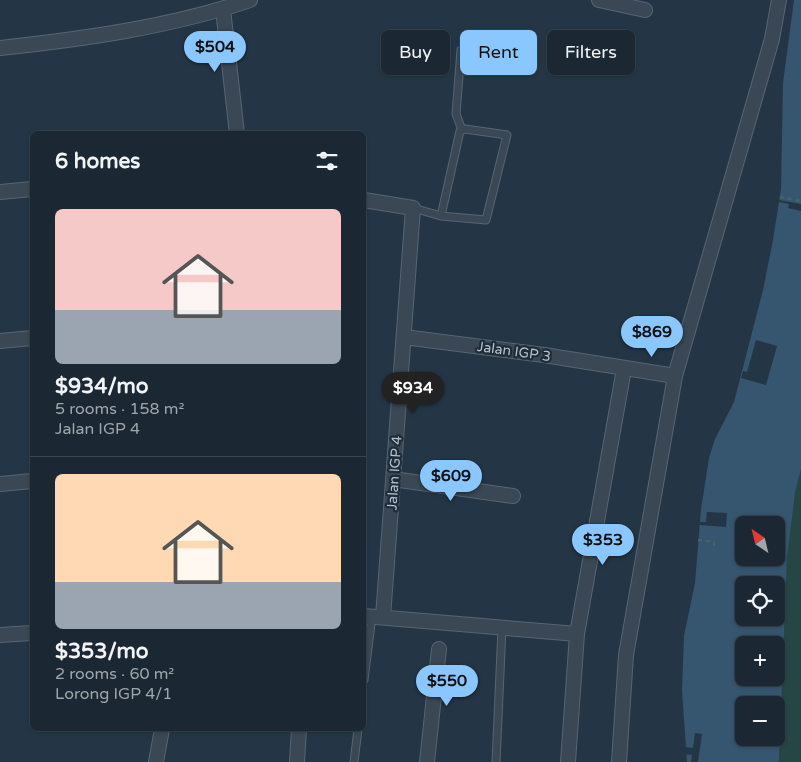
<!DOCTYPE html>
<html lang="en">
<head>
<meta charset="utf-8">
<style>
  :root { --surface:#1b2834; --page:#24303c; --text:#f1f3f6; --muted:#a0a6ac; --line:#39444f; --accent:#8ac6ff }
  body { margin:0; font-family:"Varela Round",sans-serif; background:var(--page); color:var(--text); height:100vh; display:flex; flex-direction:column; font-size:19px; white-space:nowrap }
  * { box-sizing:border-box; margin:0 }
  p { font-size:16px; color:var(--muted) }
  .icon { flex:none; width:28px; height:28px; fill:none; stroke:currentColor; stroke-width:2; stroke-linecap:round; stroke-linejoin:round }
  .map { position:relative; flex:1; overflow:hidden }
  .sheet { position:absolute; left:30px; top:131px; width:336px; height:600px; display:flex; flex-direction:column; background:var(--surface); border-radius:8px; box-shadow:0 1px 4px #0004,0 0 0 1px var(--line) }
  .sheet>* { flex:none }
  .top-card { position:absolute; left:381px; top:30px; width:344px; height:45px; display:flex; gap:10px }
  .needle { width:32px; rotate:325deg }
  .buttons { position:absolute; left:735px; top:516px; display:grid; gap:10px }
  .buttons a { display:grid; place-items:center; width:50px; height:50px; border-radius:8px; background:var(--surface); box-shadow:0 1px 4px #0004,0 0 0 1px var(--line); font-size:25px }
  .price { position:absolute; translate:-50% -42px; padding:0 11px; border-radius:18px; background:var(--accent); color:#111; font-size:16px; line-height:32px; filter:drop-shadow(0 1px 2px #0008) }
  .price::after { content:''; position:absolute; left:50%; top:30px; width:15px; height:11px; margin-left:-8px; background:inherit; clip-path:polygon(0 0,100% 0,50% 100%) }
  .price.active { background:#222; color:#fff }
  ul { padding:0; list-style:none }
  li { display:grid; align-content:center; gap:10px; height:265px; padding:0 25px }
  li+li { border-top:1px solid var(--line) }
  li span { display:grid; place-items:center; height:155px; border-radius:8px; color:#555 }
  li>.icon { margin-inline-start:auto }
  span .icon { width:90px; height:90px; fill:#fffc; stroke-width:1 }
  li b { font-size:21px }
  h2 { display:flex; justify-content:space-between; align-items:center; height:60px; padding:0 25px; font-size:21px }
  .tag { padding:0 18px; border-radius:8px; background:var(--surface); box-shadow:0 1px 4px #0004,0 0 0 1px var(--line); font-size:18px; line-height:45px }
  .tag.active { background:var(--accent); color:#111 }
  .map>svg:first-child { display:block }
  .green { fill:#264645 }
  .water { fill:#36556e; fill-rule:evenodd }
  .pier { fill:#243645 }
  .lines { fill:none; stroke-linecap:round; stroke-linejoin:round }
  .lane-casing { stroke:#576572; stroke-width:9 }
  .street-casing { stroke:#576572; stroke-width:16 }
  .path { stroke:#476363; stroke-width:2.5; stroke-dasharray:4 4; stroke-linecap:butt }
  .lane { stroke:#394854; stroke-width:7 }
  .street { stroke:#394854; stroke-width:14 }
  .labels { text-anchor:middle; stroke-width:4.5; stroke-linejoin:round; paint-order:stroke }
  .street-label { font-size:14px; fill:#b6c2ce; stroke:#1e2d3a }
</style>
</head>
<body>
<div class="map">
<svg width="801" height="762" viewBox="0 0 801 762">
  <rect width="100%" height="100%" fill="#243645"/>
  <path class="green" d="M801,469V762H779L787,559L795,493Z"/>
  <path class="water" d="M794,0H801V469L795,493L787,559L779,762H687L682,691L684,636L695,583L701,509L709,458L715,439L734,402L763,290L773,240L781,189L783,83ZM744,525H776V558H744ZM744,585H776V618H744ZM744,645H776V678H744ZM744,705H776V738H744Z"/>
  <path class="pier" d="M779,200L801,204V211L788,208L789,204L779,202Z
    M756,340L777,346L766,385L741,378L743,371L747,372Z
    M707,512L727,513L726,527L700,525V522H706Z
    M695,733L702,734L698,762H691L692,755L684,754V747L693,748Z"/>
  <g class="lines">
    <g class="lane-casing">
      <path id="lane" d="M461,50L456,114L462,130
        M413,208L441,216L486,220L507,135L465,129L460,131L441,216
        M364,680L372,616
        M354,762L358,729
        M496,762L502,628"/>
    </g>
    <g class="street-casing">
      <path id="street" d="M599,0L645,10
        M223,9L237,134
        M0,48C84,39 170,27 250,0
        M0,192L32,189
        M364,200L413,208L383,617
        M404,337L544,355L675,376
        M0,341L32,338
        M393,479L513,496
        M0,484L32,481
        M364,616L577,634
        M0,635L32,633
        M156,762L162,729
        M297,762L299,729
        M427,762L439,649
        M568,762L577,634L624,369
        M619,762L626,655L675,376L772,39L779,0"/>
    </g>
    <path class="path" d="M780,197L801,201
      M698,540L714,542V550"/>
    <use href="#lane" class="lane"/>
    <use href="#street" class="street"/>
  </g>
  <g class="labels">
    <g class="street-label">
      <text transform="translate(514 351) rotate(8)" y="5">Jalan IGP 3</text>
      <text transform="translate(394 473) rotate(-86)" y="5">Jalan IGP 4</text>
    </g>
  </g>
</svg>
<div class="buttons">
<a><svg class="needle" viewBox="-14 -14 28 28"><path d="M0-13l5 13h-10z" fill="#e53935"/><path d="M0 13l5-13h-10z" fill="#a0a6ac"/></svg></a>
<a><svg class="icon" aria-label="locate" viewBox="0 0 24 24"><circle cx="12" cy="12" r="6"/><path d="M12 2v4M12 18v4M2 12h4M18 12h4"/></svg></a>
<a>+</a>
<a>−</a>
</div>
<b class="price" style="left:215px;top:73px">$504</b>
<b class="price" style="left:652px;top:358px">$869</b>
<b class="price active" style="left:413px;top:414px">$934</b>
<b class="price" style="left:451px;top:502px">$609</b>
<b class="price" style="left:603px;top:566px">$353</b>
<b class="price" style="left:447px;top:707px">$550</b>
<div class="top-card">
<a class="tag">Buy</a>
<a class="tag active">Rent</a>
<a class="tag">Filters</a>
</div>
<section class="sheet">
<h2>6 homes<svg class="icon" aria-label="filters" viewBox="0 0 24 24"><path d="M4 7h16M4 17h16"/><circle cx="9" cy="7" r="2"/><circle cx="15" cy="17" r="2"/></svg></h2>
<ul>
<li><span style="background:linear-gradient(#f6c9c9 65%,#9aa5b1 0)"><svg class="icon" aria-label="home" viewBox="0 0 24 24"><path d="M3 11l9-7 9 7M6 9v11h12V9"/></svg></span><div><b>$934/mo</b><p>5 rooms · 158 m²</p><p>Jalan IGP 4</p></div></li>
<li><span style="background:linear-gradient(#ffd9b3 70%,#9aa5b1 0)"><svg class="icon" aria-label="home" viewBox="0 0 24 24"><path d="M3 11l9-7 9 7M6 9v11h12V9"/></svg></span><div><b>$353/mo</b><p>2 rooms · 60 m²</p><p>Lorong IGP 4/1</p></div></li>
</ul>
</section>
</div>
</body>
</html>
